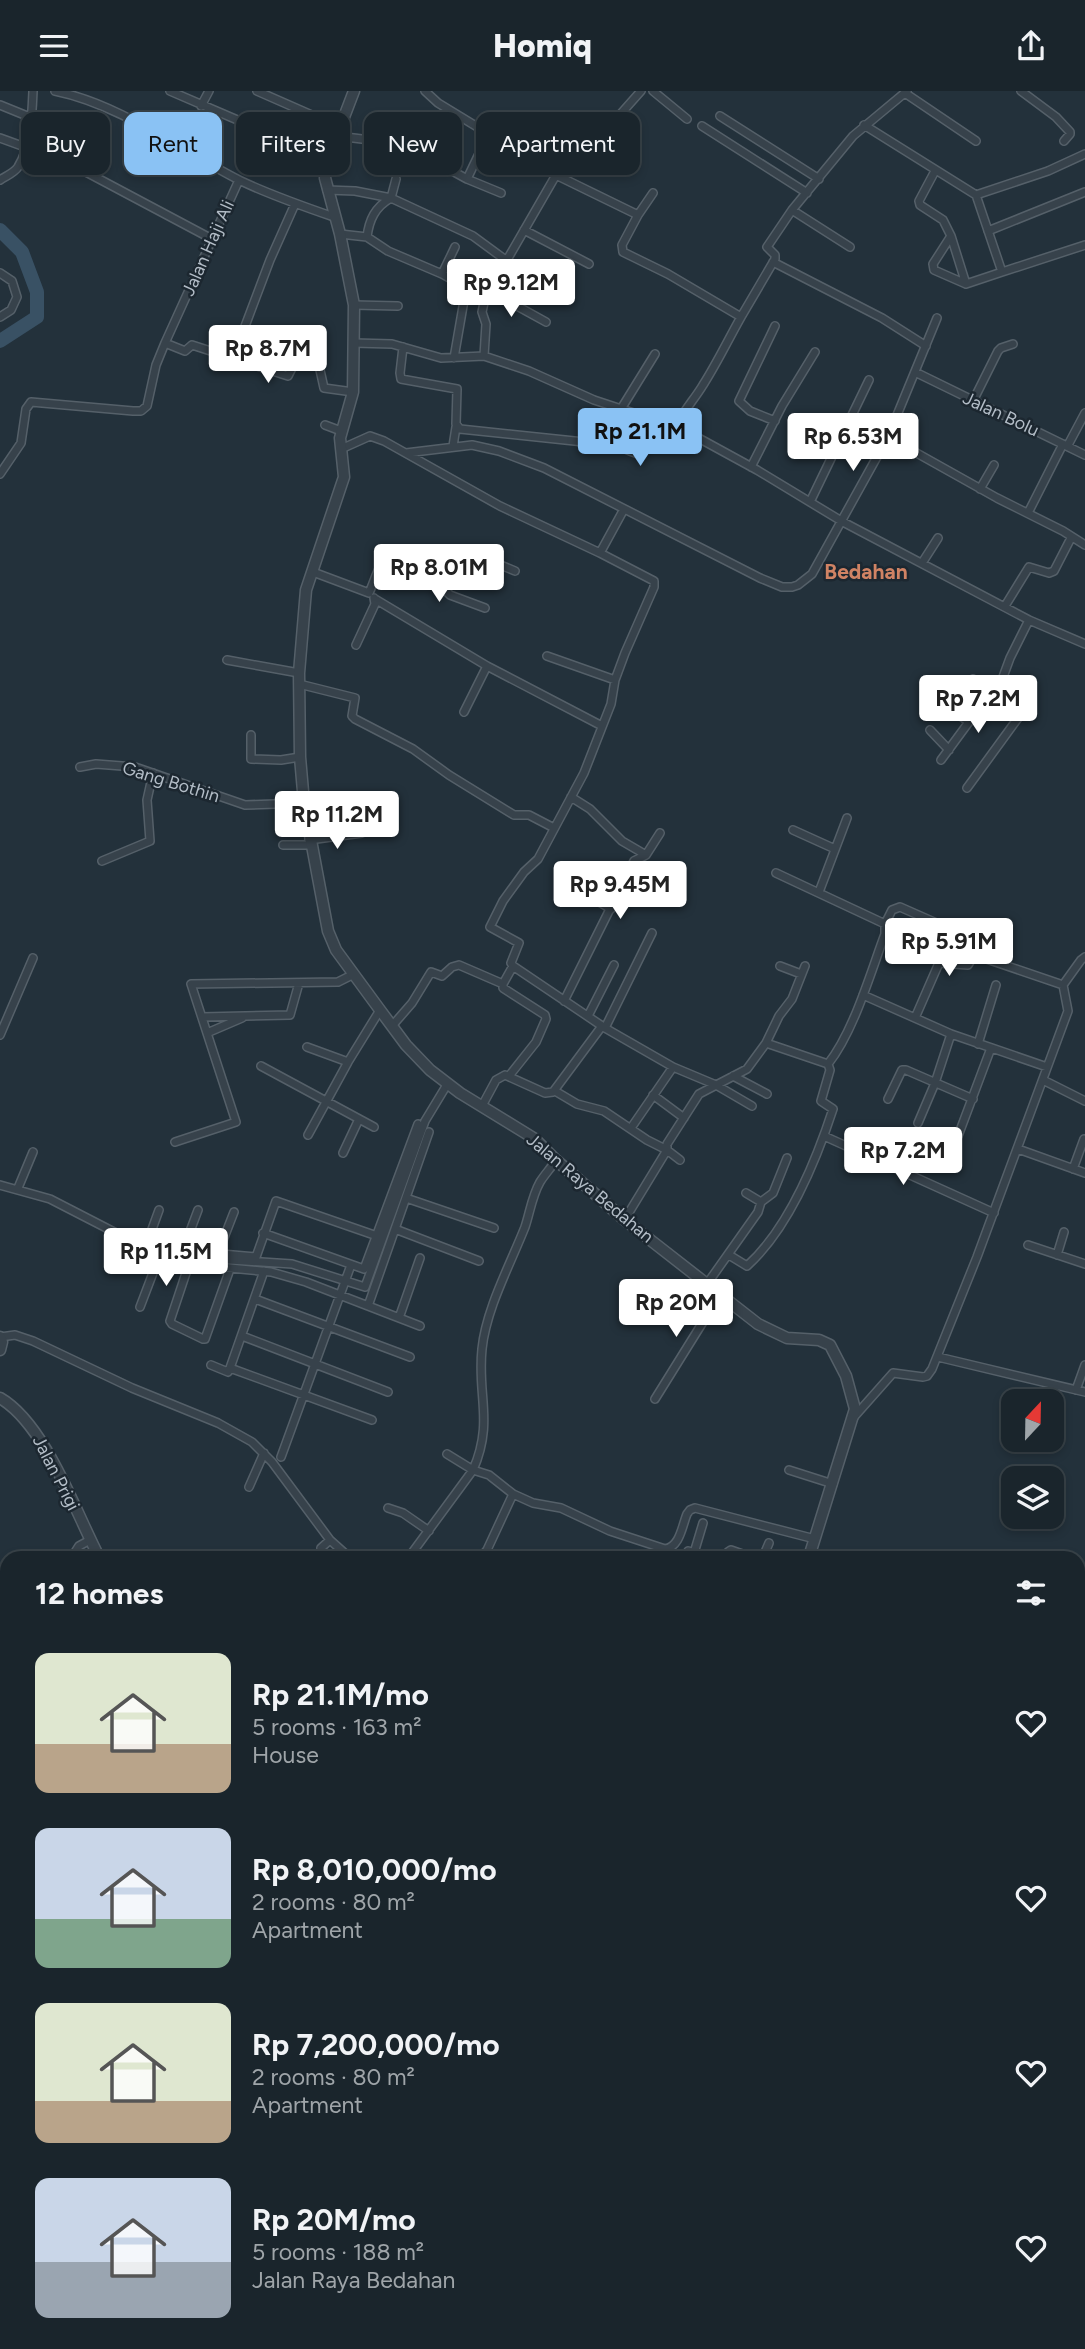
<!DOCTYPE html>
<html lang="en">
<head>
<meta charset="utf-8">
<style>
  :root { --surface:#1a252c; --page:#273138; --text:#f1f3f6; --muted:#9fa5a9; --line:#384248; --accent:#8ac2f4 }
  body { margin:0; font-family:Figtree,sans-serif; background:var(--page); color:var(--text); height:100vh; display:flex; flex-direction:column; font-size:26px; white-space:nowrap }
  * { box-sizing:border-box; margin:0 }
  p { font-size:23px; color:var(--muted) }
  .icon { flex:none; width:38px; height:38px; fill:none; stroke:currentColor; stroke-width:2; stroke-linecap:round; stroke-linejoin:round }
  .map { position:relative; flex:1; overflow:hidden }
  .drawer { position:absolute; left:0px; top:1460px; width:1085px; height:800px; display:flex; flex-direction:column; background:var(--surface); border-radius:21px 21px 0 0; box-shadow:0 4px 10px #0003,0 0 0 2px var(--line) }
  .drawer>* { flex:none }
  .banner { position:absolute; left:21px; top:21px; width:700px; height:63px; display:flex; gap:14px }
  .needle { width:46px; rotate:22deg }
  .controls { position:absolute; left:1001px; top:1298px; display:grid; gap:14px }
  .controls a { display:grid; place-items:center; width:63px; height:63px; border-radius:14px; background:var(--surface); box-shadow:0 4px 10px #0003,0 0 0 2px var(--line); font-size:35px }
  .price { position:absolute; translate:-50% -60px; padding:0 16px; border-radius:7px; background:#fff; color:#222; font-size:23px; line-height:46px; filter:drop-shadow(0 2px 4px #0008) }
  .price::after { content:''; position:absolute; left:50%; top:42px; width:21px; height:16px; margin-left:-10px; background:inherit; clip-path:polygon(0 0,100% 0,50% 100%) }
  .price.on { background:var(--accent); color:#111 }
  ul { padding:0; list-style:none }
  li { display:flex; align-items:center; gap:21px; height:175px; padding:0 35px }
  li span { display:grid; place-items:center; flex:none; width:196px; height:140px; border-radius:14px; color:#555 }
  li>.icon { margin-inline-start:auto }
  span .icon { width:84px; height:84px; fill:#fffc; stroke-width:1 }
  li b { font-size:30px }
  h2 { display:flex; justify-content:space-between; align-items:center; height:84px; padding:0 35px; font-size:30px }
  .pill { padding:0 24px; border-radius:14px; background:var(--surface); box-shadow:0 4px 10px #0003,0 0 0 2px var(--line); font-size:24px; line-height:63px }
  .pill.on { background:var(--accent); color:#111 }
  header { display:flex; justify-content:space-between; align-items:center; height:91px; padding:0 35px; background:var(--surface); font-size:32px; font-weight:800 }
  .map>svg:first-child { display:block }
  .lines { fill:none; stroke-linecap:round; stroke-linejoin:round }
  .river { stroke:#395164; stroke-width:14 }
  .minor-casing { stroke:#556069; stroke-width:10 }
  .tertiary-casing { stroke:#556069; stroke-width:13 }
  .minor { stroke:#37424b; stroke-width:7 }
  .tertiary { stroke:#37424b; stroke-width:10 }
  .labels { text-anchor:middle; stroke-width:5; stroke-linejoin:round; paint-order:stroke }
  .street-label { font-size:18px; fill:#b3bdc7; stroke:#1c2730 }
  .quarter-label { font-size:21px; font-weight:bold; fill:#d08364; stroke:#1c2730 }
</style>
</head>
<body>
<header><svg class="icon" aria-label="menu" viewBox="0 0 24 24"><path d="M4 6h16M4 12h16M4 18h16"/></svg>Homiq<svg class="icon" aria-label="share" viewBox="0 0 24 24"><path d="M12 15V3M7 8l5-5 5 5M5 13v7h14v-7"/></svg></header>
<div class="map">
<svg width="1085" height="2258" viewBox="0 0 1085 2258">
  <rect width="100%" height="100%" fill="#23313b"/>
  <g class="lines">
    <path class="river" d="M0,139L22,161L37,201V226L0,250"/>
    <g class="minor-casing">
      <path id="minor" d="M55,0C120,13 180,59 239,89C270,104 302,115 334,126
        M170,0L328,68
        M257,0L339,36
        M425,0L438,12L556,84L638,124L622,154L623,161L668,183L741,226L775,168V164L767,156L792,119L853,45L907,0
        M653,0L687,28
        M1021,0L1056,26L1070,41V43L1064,50
        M905,2L976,50
        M0,14L32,27
        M201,15L209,0
        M720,25L819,88
        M864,34L976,104L1002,181L1085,154
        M702,35L807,102
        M573,42L579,41L635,71
        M337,45L403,53L467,88L501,102
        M0,47L69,72L212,148
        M935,80L919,110L920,114L943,129L951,145L933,173L934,179L966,193L1002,181
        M467,88L488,44
        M0,89C6,85 14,82 18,76C31,55 32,24 33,0
        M327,99L355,100L391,107L396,88
        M976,104L1048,80L1085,63
        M792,119L850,156
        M638,124L653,102
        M524,139L589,173
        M988,140L1085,101
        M340,143L367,146L388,160L442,183L485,207
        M951,145L966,193
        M367,146C369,129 375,116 391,107L473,145L507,170
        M773,171L882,227L926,255
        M0,182L12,190L17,206L11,219L0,226
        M442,183L455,156
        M490,200L546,231
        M354,214L398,215
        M165,252L185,260L192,254L288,285L297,267L311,266L318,270L324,297L353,301
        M354,252L392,253L441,267L484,265L529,280L594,309L682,338L757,379L843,431L1029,529L1085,553
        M403,256L400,282L401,288L457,298L456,333L460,338L584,351L614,334L638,325
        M484,265L486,233L482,221L485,207L556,84L560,69L578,29L581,27C591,28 598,37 609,36L641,0
        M233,267L270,169L295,113
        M454,267L466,198
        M917,282L1085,364
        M973,310L998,260L1001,257L1013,253
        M621,318L655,263
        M775,330L750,320L739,310L775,235
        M325,334L341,340
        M676,336C683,320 694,309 703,294C717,272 728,249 741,226
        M602,340C614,350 625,361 640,363L647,354L657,329
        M888,346L997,407L1063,440L1085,454
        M1068,354L1085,322
        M453,355L456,336
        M341,358L370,345L384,350L500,415L600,462L654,490V496L625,562L615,589L611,613L584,682L538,768L524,781L503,810L490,836L519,852L511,872L513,875L605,937L673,976L716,994L752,1015
        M406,362L472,354L499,360L544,377L760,487L782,496H792L798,494L812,483L888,346L937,227
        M751,376L782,315L815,261
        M0,383L21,352L26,318L31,311L133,320H141L147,315L156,274L165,252L239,89
        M980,398L994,374
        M810,411L869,289
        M1028,422L1063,353
        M600,462L624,418
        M922,472L938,447
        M453,476L446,500L450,504L485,517
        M313,481L369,502C376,487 380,463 398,462L453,476L460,461L467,460L515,480
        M375,508L487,575L602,635
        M1005,515L1029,476L1049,482L1054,480L1071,447
        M356,554L375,513L374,507
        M547,565L615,589
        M227,569L299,582
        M299,593L355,607L352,625L355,628L413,658L449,684L514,724H529L554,737
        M996,605L1010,567L1029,529
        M949,617L969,631
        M464,621L487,575
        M930,639L949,659
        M251,644V668L281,669L300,666
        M941,669L991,601
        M80,676L96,673L135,676L245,714L304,712
        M967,697L1021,623L973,588
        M571,706L590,718L622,750L646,764
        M793,739L835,758
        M309,749L362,742
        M283,754H310
        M102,770L150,750L147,709L153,682
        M634,770L678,791
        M574,796L611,818
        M819,801L847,727
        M885,833L892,819L900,816L968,846C974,854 974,866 968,874L939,872L915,927
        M972,863L1063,894
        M780,875L801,883
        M863,904L951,943L1047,976
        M564,910L634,770L646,764L660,742
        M588,925L614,874
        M202,926L290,924L299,892
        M392,935L412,912L431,881L442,885L452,876L459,874L503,893
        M605,937L652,842
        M207,942L242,927
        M0,944L33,867
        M766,952L779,925L792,908L805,875
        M978,953L996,894
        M307,956L348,971
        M261,975L374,1036
        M509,985L536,951L546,928L545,924L503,897V893L513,875
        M733,985L767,1003
        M1043,989L1085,1010
        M555,1000L577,1013L604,1020L647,1049L667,1059L625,1128
        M653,1004L684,1027
        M888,1008L902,979H906L973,1008
        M482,1015L496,989L505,984L545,1002L553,1001L602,935
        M918,1032L935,992L951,943
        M631,1037L673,976
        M308,1044L348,971L380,919
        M824,1045L994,1122
        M958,1045L991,957
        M175,1051L236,1031L191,893L338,891L354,883
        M1018,1058L1085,1082
        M343,1062L359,1028
        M680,1069L667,1059V1053L699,1003L747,978L766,952L828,973C854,940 870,883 885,843V833L776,782
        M1073,1078L1084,1048
        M0,1094L50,1108L153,1161L185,1166L292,1173L365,1196L425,1030L448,992
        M18,1097L33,1061
        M406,1107L494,1137
        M761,1111L773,1102L787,1067
        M159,1119L147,1152L153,1157L256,1166L276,1110L377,1145
        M395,1138L479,1170
        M263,1142L364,1178L418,1033
        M1028,1154L1085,1173
        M183,1159L198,1119
        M218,1162L234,1121
        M729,1164L747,1175C788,1138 816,1070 833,1018L821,1010L830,979L828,973
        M1057,1164L1064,1141
        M189,1173L170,1230L172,1233L203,1248H205L230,1178
        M707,1193L758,1121L761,1111L746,1102
        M255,1208L410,1266
        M368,1215L429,1041
        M140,1216L156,1174L167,1171L271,1181L306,1191L420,1235
        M399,1227L420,1167
        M242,1245L388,1301
        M0,1246L15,1244L33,1250L132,1297L218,1332L252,1351L272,1371L330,1449L349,1466
        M938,1266L1085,1301
        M211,1274L228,1281L230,1277L264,1180
        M230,1277L372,1329
        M1076,1299L1085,1274
        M655,1308L721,1202
        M854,1326L893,1282L923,1286L927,1285L932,1278L977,1166L1068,920L1063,894L1081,869L1085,866
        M447,1363L473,1379C494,1331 477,1304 482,1258C486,1218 510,1174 525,1136C530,1121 532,1105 540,1091C545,1083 551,1077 556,1069
        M281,1366L351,1174
        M789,1379L833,1393
        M249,1396L264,1362
        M513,1403L533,1412L561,1417L610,1440L665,1458C680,1456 682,1435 687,1423L690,1419L695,1417L815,1448
        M388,1417L403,1422L429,1440
        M321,1457L330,1449
        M688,1460L710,1466
        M694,1462L703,1432
        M72,1466L79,1455L90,1449
        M409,1466L473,1379L489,1384L513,1403L487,1459L481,1466
        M726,1466L728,1461L731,1459L751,1466
        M763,1466L769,1452
        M0,1583L7,1574
        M0,1725L7,1709
        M1078,1782L1085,1770
        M1078,1844L1085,1849
        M0,1856L4,1873
        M0,1874L4,1873L7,1888
        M0,1907L7,1906
        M0,1942L7,1937
        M0,1952L2,1965L0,1970
        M0,2007L7,2015
        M0,2039L7,2038
        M1078,2184L1085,2185
        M1078,2237L1085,2240
        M159,2252L169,2258
        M853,2252L867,2258
        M1009,2254L1018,2258
        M184,2258L187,2252
        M837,2258L839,2252
        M885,2258L886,2252
        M925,2258L928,2252
        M964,2258L966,2252
        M1066,2258L1069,2252"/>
    </g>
    <g class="tertiary-casing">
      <path id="tertiary" d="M354,0L328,68L325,87L340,143L354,214L353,301L340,347L344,386L306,499L299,582L300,666L304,712L328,840L336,859L380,919L406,954L430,979L460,1002L535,1048L556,1069L626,1130L758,1233L787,1247L819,1249L830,1254L846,1285L855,1318L809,1466
        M0,1246L2,1251L0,1259
        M0,1307C45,1333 75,1420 99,1466
        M1078,1622L1085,1625"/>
    </g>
    <use href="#minor" class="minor"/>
    <use href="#tertiary" class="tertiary"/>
  </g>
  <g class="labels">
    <g class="street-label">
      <text transform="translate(208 157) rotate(-66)" y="6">Jalan Haji Ali</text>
      <text transform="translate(1001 323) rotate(25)" y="6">Jalan Bolu</text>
      <text transform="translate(171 691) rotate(17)" y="6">Gang Bothin</text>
      <text transform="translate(590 1097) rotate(40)" y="6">Jalan Raya Bedahan</text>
      <text transform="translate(56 1382) rotate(63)" y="6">Jalan Prigi</text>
    </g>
    <g class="quarter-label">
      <text x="866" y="488">Bedahan</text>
    </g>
  </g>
</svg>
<div class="controls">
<a><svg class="needle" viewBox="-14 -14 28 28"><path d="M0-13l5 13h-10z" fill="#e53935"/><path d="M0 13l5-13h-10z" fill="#9fa5a9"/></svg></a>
<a><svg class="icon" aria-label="layers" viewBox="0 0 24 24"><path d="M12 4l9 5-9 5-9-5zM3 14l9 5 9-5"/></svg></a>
</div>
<b class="price" style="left:511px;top:228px">Rp 9.12M</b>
<b class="price" style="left:268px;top:294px">Rp 8.7M</b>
<b class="price on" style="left:640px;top:377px">Rp 21.1M</b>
<b class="price" style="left:853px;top:382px">Rp 6.53M</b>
<b class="price" style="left:439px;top:513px">Rp 8.01M</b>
<b class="price" style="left:978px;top:644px">Rp 7.2M</b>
<b class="price" style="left:337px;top:760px">Rp 11.2M</b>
<b class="price" style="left:620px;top:830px">Rp 9.45M</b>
<b class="price" style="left:949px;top:887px">Rp 5.91M</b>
<b class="price" style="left:903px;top:1096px">Rp 7.2M</b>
<b class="price" style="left:166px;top:1197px">Rp 11.5M</b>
<b class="price" style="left:676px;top:1248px">Rp 20M</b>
<div class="banner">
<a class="pill">Buy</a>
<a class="pill on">Rent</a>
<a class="pill">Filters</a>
<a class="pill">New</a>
<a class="pill">Apartment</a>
</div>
<section class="drawer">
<h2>12 homes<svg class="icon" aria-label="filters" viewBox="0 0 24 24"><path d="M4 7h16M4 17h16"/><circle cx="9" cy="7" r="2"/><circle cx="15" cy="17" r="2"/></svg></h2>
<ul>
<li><span style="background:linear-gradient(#dfe7d0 65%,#b9a48a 0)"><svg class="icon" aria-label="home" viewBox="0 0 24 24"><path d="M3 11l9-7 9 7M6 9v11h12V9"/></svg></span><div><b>Rp 21.1M/mo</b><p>5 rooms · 163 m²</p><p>House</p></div><svg class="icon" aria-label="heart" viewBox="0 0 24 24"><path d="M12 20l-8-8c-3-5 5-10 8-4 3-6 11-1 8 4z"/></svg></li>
<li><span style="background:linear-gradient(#c9d6e8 65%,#7fa58c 0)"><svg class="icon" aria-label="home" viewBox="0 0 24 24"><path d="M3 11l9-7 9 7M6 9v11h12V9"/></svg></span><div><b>Rp 8,010,000/mo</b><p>2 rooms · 80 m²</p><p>Apartment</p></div><svg class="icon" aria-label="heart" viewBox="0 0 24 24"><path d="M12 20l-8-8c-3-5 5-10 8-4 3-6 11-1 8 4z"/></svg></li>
<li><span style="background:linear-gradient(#dfe7d0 70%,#b9a48a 0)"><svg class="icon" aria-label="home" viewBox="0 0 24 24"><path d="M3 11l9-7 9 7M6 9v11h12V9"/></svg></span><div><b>Rp 7,200,000/mo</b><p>2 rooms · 80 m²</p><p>Apartment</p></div><svg class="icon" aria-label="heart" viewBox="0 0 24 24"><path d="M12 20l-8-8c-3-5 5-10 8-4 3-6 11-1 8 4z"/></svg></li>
<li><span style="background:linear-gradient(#c9d6e8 60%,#9aa5b1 0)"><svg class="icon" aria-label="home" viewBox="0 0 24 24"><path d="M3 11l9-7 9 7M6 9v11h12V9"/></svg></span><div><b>Rp 20M/mo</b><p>5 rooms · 188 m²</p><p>Jalan Raya Bedahan</p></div><svg class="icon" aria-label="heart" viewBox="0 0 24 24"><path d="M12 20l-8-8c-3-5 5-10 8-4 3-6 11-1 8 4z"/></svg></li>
</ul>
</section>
</div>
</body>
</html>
